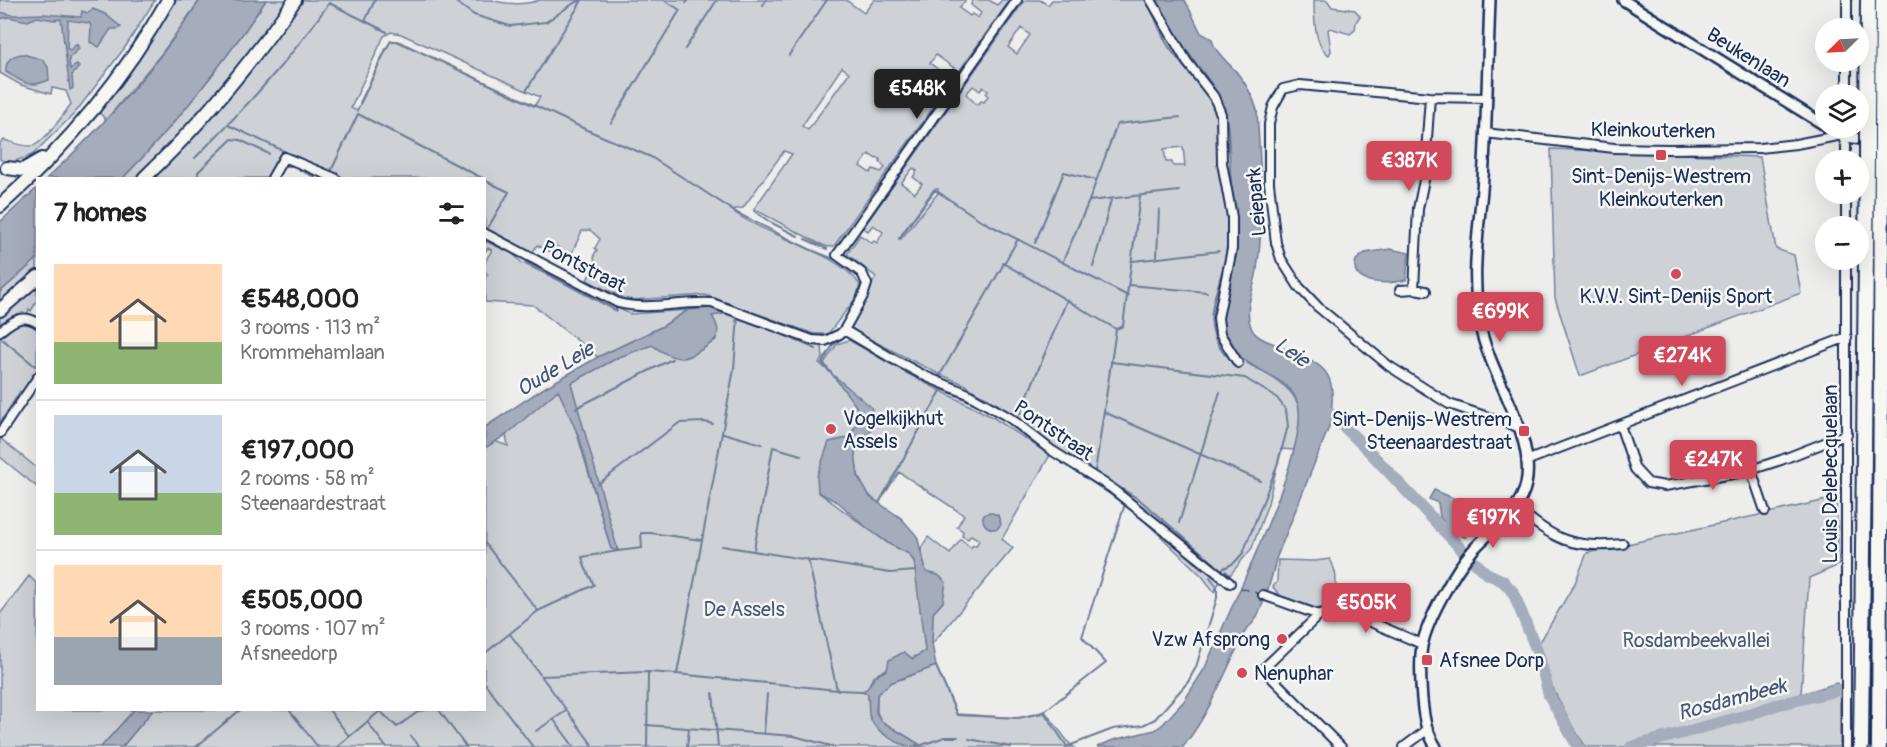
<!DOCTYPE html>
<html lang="en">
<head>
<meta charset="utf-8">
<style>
  :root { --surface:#fff; --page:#f2f2f2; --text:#202124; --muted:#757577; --line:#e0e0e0; --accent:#d1495b }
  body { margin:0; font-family:Pangolin,sans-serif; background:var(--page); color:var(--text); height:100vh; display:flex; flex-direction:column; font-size:22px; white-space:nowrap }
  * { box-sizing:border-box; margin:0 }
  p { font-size:20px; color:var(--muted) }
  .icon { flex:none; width:33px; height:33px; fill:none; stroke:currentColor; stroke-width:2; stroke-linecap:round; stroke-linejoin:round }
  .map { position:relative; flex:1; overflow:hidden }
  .panel { position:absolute; left:36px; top:177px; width:450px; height:534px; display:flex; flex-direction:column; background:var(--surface); border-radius:0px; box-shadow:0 6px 24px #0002 }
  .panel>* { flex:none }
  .needle { width:39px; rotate:246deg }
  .buttons { position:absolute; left:1815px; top:18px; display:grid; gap:12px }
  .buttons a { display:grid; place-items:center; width:54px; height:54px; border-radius:50%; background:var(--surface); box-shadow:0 6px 24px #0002; font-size:30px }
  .price { position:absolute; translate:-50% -51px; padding:0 14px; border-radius:6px; background:var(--accent); color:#fff; font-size:20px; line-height:39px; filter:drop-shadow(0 2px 3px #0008) }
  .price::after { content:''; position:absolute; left:50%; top:36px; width:18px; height:14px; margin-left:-9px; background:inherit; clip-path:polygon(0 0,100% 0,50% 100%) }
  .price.selected { background:#222; color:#fff }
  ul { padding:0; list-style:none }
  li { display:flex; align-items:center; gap:18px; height:150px; padding:0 18px }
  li+li { border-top:2px solid var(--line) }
  li span { display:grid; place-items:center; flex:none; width:168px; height:120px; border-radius:0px; color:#555 }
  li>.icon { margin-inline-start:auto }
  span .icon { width:72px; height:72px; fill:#fffc; stroke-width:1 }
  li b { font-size:26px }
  h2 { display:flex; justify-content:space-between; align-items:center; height:72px; padding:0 18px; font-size:26px }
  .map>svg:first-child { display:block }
  .green { fill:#ced2d7; stroke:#74809a; stroke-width:1.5; fill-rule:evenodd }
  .water { fill:#a5acbc; stroke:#6e7a96; stroke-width:1.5 }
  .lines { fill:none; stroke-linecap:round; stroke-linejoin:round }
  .stream { stroke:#6e7a96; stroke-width:2 }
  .river { stroke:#a5acbc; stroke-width:12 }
  .ferry { stroke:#44547a; stroke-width:1.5; stroke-dasharray:8 6; stroke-linecap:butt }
  .minor-casing { stroke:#1b2f5e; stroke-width:12 }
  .tertiary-casing { stroke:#1b2f5e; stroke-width:14 }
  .trunk-casing { stroke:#1b2f5e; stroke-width:16 }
  .motorway-casing { stroke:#1b2f5e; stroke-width:18 }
  .minor { stroke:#f6f6f2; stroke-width:8 }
  .tertiary { stroke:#f6f6f2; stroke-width:9 }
  .trunk { stroke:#f6f6f2; stroke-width:12 }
  .motorway { stroke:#f6f6f2; stroke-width:14 }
  .motorway-bridge-casing { stroke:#1b2f5e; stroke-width:18; stroke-linecap:butt }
  .motorway-bridge { stroke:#f6f6f2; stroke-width:14 }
  .poi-dot { fill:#d1495b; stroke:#f6f6f2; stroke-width:2 }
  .labels { text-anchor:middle; stroke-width:5; stroke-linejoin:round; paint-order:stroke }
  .street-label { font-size:20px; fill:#1b2f5e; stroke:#f6f6f2 }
  .poi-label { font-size:20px; fill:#1b2f5e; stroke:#f6f6f2; text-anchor:start }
  .park-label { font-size:20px; fill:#48587c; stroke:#f6f6f2 }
  .water-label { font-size:21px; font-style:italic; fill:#44547a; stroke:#f6f6f2 }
</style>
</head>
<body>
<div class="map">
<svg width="1887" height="747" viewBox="0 0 1887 747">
  <rect width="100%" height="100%" fill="#edeeec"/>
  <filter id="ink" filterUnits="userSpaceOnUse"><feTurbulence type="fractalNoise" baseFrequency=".0167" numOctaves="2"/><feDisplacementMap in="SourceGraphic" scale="12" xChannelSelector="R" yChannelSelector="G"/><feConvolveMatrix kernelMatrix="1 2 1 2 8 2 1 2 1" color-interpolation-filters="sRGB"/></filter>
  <g filter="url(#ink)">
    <path class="green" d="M0,0H155L126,46L75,113L32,155L7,164L0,159V143L4,140C12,142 24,147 32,146C42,145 65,113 71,104L66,91L52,88L51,94L21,85L0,73Z
      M175,0H200L162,53L106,120L98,111L143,53Z
      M266,0H492C507,5 526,5 540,0H846L864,13L874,0H966L959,8L970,16L972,14L978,18L981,13L971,5L972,0H989L997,5L1002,0H1010L834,246L828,247L818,243L754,209L792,154L784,151L743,208L731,210C767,238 837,250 860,285L856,298L828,334H814L705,295L632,300L622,298L587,280L595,265L594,255L597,250L595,248L600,239L590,230L582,231L570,257L573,259L572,263L558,256L559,248L550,242L547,247L554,251L553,253L537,245L533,252L530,254L511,241L485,228L484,178H345L286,155L275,164L268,178H123C177,123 223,64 266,0ZM391,32L401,34L540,97L534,106L400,42L391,40L357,111L351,108L384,36ZM936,55L954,68L948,77L930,63ZM842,67L849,73L808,130L802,126ZM869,154L876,159L877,157L880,159V162L885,168L881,172L873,169L870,173L860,166Z
      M1025,0H1040L1048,5L1052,0H1147L1218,111H1225L1228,124L1231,181L1237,224V250L1233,269L1247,363C1290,388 1311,395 1294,450L1281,449L1268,503L1252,548L1230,575L1226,571L1214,592L1202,576L1127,504L1090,480L1091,471L964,384L939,374L853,331L850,323L876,277L847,254L860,235L872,243L874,241L877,243L883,232L873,225L868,231L863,228ZM1021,28L1030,35L1017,54L1008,47ZM973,86L980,91L983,87L988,91L986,94L988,96L984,102L981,101L977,105L966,94ZM1183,147L1185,166H1173L1172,162H1166L1164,149ZM913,168L917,171L913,177L922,184L915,193L901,183ZM934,189H938V193L901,239L899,238Z
      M1314,0H1327L1332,7L1355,10L1360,16L1356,22L1355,30L1350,34L1330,28L1328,30L1331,51L1329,55C1314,46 1314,16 1314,0Z
      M1551,149L1760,157L1776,249L1794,255L1801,293L1580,376L1555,298Z
      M485,241L512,253L522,263L630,314L688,310L663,326L598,357L533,305L485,302V278L488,275C480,267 487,258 492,250L488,248L485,252Z
      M37,259V301L31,311L29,309L25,321L37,328V370L23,393L20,391L0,423V292Z
      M728,313L738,316L736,321L746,313L822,346L823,358L819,363L832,374L824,363L837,344L849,340L908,374L994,418L1050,455L1002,539L1013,548L932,644L933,613L943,602L938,575L926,572L921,548L928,537L950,554L961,539L971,548L973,545L976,546L979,540L971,535L968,539L962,536L963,531L957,527L964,515L899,472L879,503C859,491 853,465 856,443L866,436L856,406L860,420L847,438L834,441L818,492L889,544L908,553L915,563L922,608L925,651C913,659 882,669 875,676C868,682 868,690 868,697C870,731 881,732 909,747H122L153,710H484L485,447L494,441L508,446L506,435L557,390L566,396L611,549L571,383L619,357L652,345C678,364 690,358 716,340L712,316Z
      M0,438L37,468V487L0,457Z
      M1836,498L1839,565L1809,578L1801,694L1837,683L1840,696V747H1586C1565,717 1549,682 1537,647L1575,583L1587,553Z
      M1330,559C1338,573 1340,597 1324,607C1315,612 1290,604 1283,598C1279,595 1276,591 1273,587L1277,582L1278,560L1315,561Z
      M29,576L37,584L38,710H134L101,747H0V614Z
      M936,666L957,714L1019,718L1045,711L1069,743L1074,747H921L919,744L881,721L877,712V694L890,683Z"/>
    <path class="water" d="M200,0H266C223,64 177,123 123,178H47C104,126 158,65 200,0Z
      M1157,0H1185L1201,33L1212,39C1214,52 1230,64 1238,74C1247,85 1253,97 1257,110C1260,163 1265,216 1257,269C1255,289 1243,307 1251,327C1254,336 1264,340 1272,343C1323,367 1340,363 1329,427L1276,559C1273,574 1262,613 1252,624C1246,629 1244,633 1240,642C1223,678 1208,715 1183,747H1097L1113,740L1155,730L1163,724L1184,701L1205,668C1224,619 1315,443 1297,401C1285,369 1228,370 1222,327C1219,300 1236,274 1237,247C1238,222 1233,203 1231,179C1228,153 1232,124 1220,99C1211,79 1194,62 1181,43C1172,30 1165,14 1157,0Z
      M93,9L105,14L121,27L118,29H111L99,47L90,42L91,26L89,23L68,20L67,48L70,50L77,44L79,49L69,58L70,69L77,65L79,67L72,75L73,88L70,90L61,19L54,20L37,17L28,21L8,17L0,19V12L12,15L43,14L81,17L82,11L88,13Z
      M23,54L43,60L48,67L49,80C27,89 24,82 6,72C5,60 12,55 23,54Z
      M37,188V259L0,292V222Z
      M1390,249L1409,253L1406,280C1390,284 1348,287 1356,260L1365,253Z
      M711,308L728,313L712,316C724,335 717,341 699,351C694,354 687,358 681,358C670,358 660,351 652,345L619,357L571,383L618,551L611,549L579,437L558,390L506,435L485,448V427L544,388L598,357L663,326L688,310Z
      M832,374L871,407L874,416V428L856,443L855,452L858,477L870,497L901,518L917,536L926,572L938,575L946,582L943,602L933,613L932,644L936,666L890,683L877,695L876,712L881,721L919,744L912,747C897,744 873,731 869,715C868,708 869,701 868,694L862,691L867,689L875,676L887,670L889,660L904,652L913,659L925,651L914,561L909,554L891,545L867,528L839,503L818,492L817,476L829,442L848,438L860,420L856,406Z
      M1434,490L1458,500V503C1467,506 1475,509 1479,519L1465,537L1456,534L1454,536L1441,523L1443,521L1440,517L1438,503L1429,499Z
      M989,512L998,515L1001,524L997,529C988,530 982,524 983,516Z
      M134,710H153L122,747H101Z"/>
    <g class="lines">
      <path class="stream" d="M453,0L474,15L510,26L546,22L574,3L582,0
        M1145,0C1155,13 1158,28 1166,42C1180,67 1205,85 1215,111
        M686,3L689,0
        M763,5L766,0
        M365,21L375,0
        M685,49L717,0
        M789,55L827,0
        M526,91L581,2
        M360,103L387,47L391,41H397L587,130L651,157L739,214L809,249L836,260L862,280L861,291L855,303
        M611,123L680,10L664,0
        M228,125L312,164
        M195,158C244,109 290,60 329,3L387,32
        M300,170L315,177
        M331,171L358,114L482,178
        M198,178V172L232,139L240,140L269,154
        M276,178L281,169L286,166H292
        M484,180L509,192L486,231
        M1179,191L1089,201L1117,124L1180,117
        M754,211L770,222L798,236
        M805,239L827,249
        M899,239L935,190L982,221L1128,296
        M1035,243L1064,172L1096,180
        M1157,257L1159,209
        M1063,261L1089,201
        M1133,261L1219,251
        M525,262L617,311
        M1003,263L1116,329L1123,326L1140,196
        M1093,267L1111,200
        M588,282L621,297
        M1129,285L1207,292
        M644,302L705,298L764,317
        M768,319C784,325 821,344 836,331C842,326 847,315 852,308
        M32,325L38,330
        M763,326L816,349
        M1116,329L1095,472L1140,500L1215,564
        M860,335L932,375L939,377L1018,239
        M1,338L35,366
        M828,344L833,345L822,363L832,374
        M833,345L846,335L848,336
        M879,355L942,389
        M1225,355C1194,316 1225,286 1227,246
        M1111,362L1245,378L1277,398L1286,410L1288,426L1278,463L1243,553L1234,563L1222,569
        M939,377L988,398
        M994,402L1041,437
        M576,408L672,359
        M1104,412L1261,481
        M18,413L38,385
        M1020,414L1067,300
        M999,416L1044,451
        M0,425L38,368
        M723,433L762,444
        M2,438L15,417
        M1047,441L1058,450
        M598,484L679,423L705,422L713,424
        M879,503L942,389L983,407
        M1179,523L1220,392
        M1444,532L1447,529
        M484,542L538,611
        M722,546L890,573L916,571
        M754,549L773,447L801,455
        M618,551L642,548L641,533H651L701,540
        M1186,553L1203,570
        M808,559L837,690L862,691
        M510,634L594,747
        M484,654L538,611L594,585L585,567L582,557L618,551L617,549
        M936,666L957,715L1018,718L1042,713L1106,663L1082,637L1125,504L1051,455
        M677,674L837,690
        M541,676L648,672
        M484,682L533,747
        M713,693L718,747
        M289,710L318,747
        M329,710L349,736
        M439,710L466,747
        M1044,712L1066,745
        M554,720L574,747
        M368,723L386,747
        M646,725L794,736L835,747
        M536,731L566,711
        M764,733L767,694
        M411,736L420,747
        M969,739L1011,747
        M196,747L240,710
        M337,747L380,711L397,727L419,711L427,710
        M647,747L648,672L677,674L734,369L738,316
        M687,747L689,729
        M916,747L945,737H958
        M1066,747L1113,729L1143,725L1155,719L1188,682L1196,667L1217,598V587L1210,577"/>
      <path class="river" d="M1319,407L1331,414L1366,448L1464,552
        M1473,561L1486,573L1503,581L1513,592L1539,656L1549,695L1578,747
        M1631,747L1744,716L1776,705L1843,689"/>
      <path class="ferry" d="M1241,588L1260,594"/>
      <g class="minor-casing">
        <path id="minor" d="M1151,0L1187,62L1214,97L1221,114L1222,163L1232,217V249L1218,318L1220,334L1238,363
          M1847,28V0
          M1847,94V62
          M1487,98L1430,97L1300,85L1283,89L1273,107L1269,124V183L1276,243L1281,259L1299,287L1318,307L1389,366L1449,404L1518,427
          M1844,128L1842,135L1846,145V160
          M1485,133L1614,148L1668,149L1760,148L1796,144L1842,135
          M272,178L284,157L335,178
          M1846,194V226
          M484,233L618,303C649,311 680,301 712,303L812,340L825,341L840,334L844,330L863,296L867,284L862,273L837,255L1017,0
          M1414,289L1418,209L1424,180L1430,97
          M1400,290L1414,289L1426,291
          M844,330L893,359L927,377L966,393L1010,418L1051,450L1110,487L1230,583
          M0,331C13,321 22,313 38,323
          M1620,425L1635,469L1648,483L1665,486L1744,472L1781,460L1847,434
          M0,433L38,377
          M1526,461L1847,337
          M1751,470L1765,511
          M1516,507C1554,540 1572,549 1623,544
          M1263,595L1319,615
          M1341,747L1263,669L1319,615L1333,609L1345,611L1422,644
          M1404,747L1427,730
          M1846,747V260"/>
      </g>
      <g class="tertiary-casing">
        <path id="tertiary" d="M1623,0L1826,126
          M1828,128L1845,137L1871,140
          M1436,747C1433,742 1430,736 1428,731C1421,714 1419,664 1422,646C1427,620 1455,570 1473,550C1491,529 1520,513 1526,484C1536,437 1493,379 1482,334C1468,276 1481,221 1484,163C1487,109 1488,54 1490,0"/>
      </g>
      <g class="trunk-casing">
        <path id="trunk" d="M7,168L23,170L42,159
          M144,178C201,124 250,64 295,0
          M0,206C67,146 124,78 168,0
          M0,310L38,277"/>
      </g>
      <g class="motorway-casing">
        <path id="motorway" d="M1867,120L1868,0
          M1882,122L1883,0
          M1861,747L1867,156
          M1879,747L1882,155"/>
      </g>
      <use href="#minor" class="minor"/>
      <use href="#tertiary" class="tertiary"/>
      <use href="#trunk" class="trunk"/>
      <use href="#motorway" class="motorway"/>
      <g class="motorway-bridge-casing">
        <path id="motorway-bridge" d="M1882,155V122
          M1867,156V120"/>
      </g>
      <use href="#motorway-bridge" class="motorway-bridge"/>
    </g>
  </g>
  <g class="poi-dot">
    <rect x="1655" y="149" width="12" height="12" rx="3"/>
    <circle cx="1676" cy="274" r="6"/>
    <circle cx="831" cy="429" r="6"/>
    <rect x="1518" y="425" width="12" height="12" rx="3"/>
    <circle cx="1282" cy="639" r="6"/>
    <rect x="1421" y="654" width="12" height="12" rx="3"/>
    <circle cx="1242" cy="673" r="6"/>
  </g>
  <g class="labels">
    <g class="street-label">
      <text transform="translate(1749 57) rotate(32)" y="7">Beukenlaan</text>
      <text transform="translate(1653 130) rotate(1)" y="7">Kleinkouterken</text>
      <text transform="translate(1256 202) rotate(-95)" y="7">Leiepark</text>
      <text transform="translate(584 266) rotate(27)" y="7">Pontstraat</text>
      <text transform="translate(1054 430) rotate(34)" y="7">Pontstraat</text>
      <text transform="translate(1830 474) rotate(-90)" y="7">Louis Delebecquelaan</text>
    </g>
    <g class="poi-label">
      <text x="1661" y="183" text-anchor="middle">Sint-Denijs-Westrem<tspan x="1661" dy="23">Kleinkouterken</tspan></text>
      <text x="1676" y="303" text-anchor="middle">K.V.V. Sint-Denijs Sport</text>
      <text x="843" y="425">Vogelkijkhut<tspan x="843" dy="23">Assels</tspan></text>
      <text x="1512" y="426" text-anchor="end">Sint-Denijs-Westrem<tspan x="1512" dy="23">Steenaardestraat</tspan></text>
      <text x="1270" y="646" text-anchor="end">Vzw Afsprong</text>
      <text x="1439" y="667">Afsnee Dorp</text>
      <text x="1254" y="680">Nenuphar</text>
    </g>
    <g class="park-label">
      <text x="744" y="616">De Assels</text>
      <text x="1696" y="647">Rosdambeekvallei</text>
    </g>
    <g class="water-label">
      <text transform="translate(1292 352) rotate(34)" y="7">Leie</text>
      <text transform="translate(555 369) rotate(-31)" y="7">Oude Leie</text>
      <text transform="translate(1732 699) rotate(-15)" y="7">Rosdambeek</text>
    </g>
  </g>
</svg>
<div class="buttons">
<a><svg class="needle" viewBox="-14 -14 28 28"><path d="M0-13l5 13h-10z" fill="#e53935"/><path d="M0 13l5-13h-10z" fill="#757577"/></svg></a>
<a><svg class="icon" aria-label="layers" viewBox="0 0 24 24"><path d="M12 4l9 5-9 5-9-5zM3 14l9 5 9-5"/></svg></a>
<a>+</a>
<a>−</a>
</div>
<b class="price selected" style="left:917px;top:120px">€548K</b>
<b class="price" style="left:1409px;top:192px">€387K</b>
<b class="price" style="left:1500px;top:343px">€699K</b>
<b class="price" style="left:1682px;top:387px">€274K</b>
<b class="price" style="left:1713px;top:491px">€247K</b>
<b class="price" style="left:1493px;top:549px">€197K</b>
<b class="price" style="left:1366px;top:634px">€505K</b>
<section class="panel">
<h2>7 homes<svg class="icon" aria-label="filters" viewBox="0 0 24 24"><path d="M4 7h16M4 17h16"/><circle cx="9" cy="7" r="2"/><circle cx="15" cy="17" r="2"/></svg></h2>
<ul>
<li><span style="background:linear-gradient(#ffd9b3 65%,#8fb573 0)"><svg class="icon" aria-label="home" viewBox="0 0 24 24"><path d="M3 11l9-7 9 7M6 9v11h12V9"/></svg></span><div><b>€548,000</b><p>3 rooms · 113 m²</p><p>Krommehamlaan</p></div></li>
<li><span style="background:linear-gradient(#c9d6e8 65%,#8fb573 0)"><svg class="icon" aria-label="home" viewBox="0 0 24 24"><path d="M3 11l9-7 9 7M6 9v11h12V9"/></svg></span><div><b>€197,000</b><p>2 rooms · 58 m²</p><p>Steenaardestraat</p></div></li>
<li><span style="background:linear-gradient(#ffd9b3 60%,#9aa5b1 0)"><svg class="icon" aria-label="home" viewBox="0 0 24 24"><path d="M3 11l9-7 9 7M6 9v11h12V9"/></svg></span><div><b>€505,000</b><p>3 rooms · 107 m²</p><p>Afsneedorp</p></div></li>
</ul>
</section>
</div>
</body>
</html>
